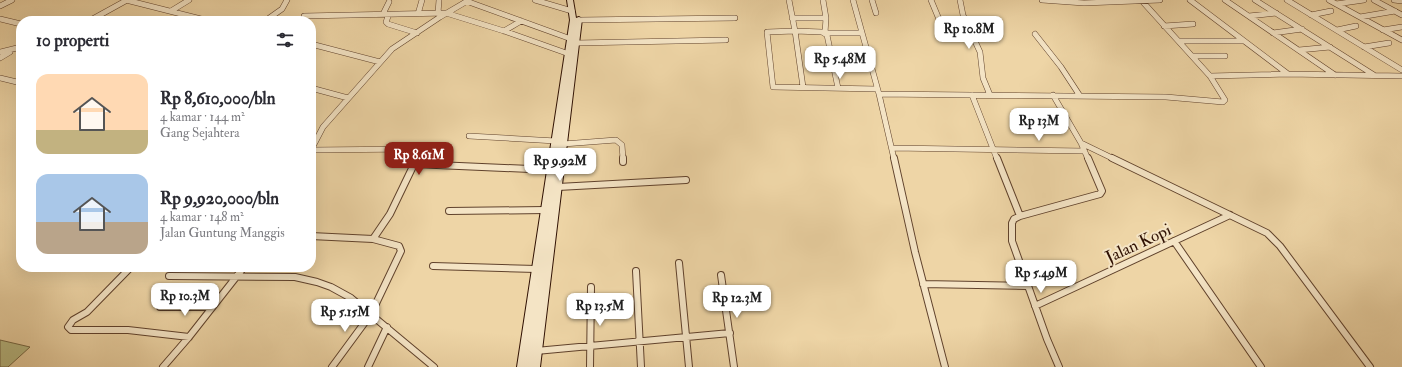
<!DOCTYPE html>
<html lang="id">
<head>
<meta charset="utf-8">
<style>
  :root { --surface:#fff; --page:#f2f2f3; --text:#2b2b33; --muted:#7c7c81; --accent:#8f2418 }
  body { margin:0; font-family:"IM FELL Double Pica",serif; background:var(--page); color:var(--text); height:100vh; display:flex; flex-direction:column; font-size:15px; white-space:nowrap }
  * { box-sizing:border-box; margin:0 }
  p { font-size:13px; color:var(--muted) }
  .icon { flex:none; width:22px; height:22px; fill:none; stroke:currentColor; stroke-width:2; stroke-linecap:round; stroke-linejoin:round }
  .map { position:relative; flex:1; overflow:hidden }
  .drawer { position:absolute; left:16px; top:16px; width:300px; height:256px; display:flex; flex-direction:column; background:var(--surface); border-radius:16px; box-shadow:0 4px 16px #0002 }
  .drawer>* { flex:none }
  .price { position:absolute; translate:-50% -34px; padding:0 9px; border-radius:8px; background:#fff; color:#222; font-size:13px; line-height:26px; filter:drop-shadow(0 1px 2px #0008) }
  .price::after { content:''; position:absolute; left:50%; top:24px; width:12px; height:9px; margin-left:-6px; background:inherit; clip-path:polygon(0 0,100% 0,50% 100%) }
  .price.active { background:var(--accent); color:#fff }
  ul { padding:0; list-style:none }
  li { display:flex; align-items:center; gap:12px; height:100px; padding:0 20px }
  li span { display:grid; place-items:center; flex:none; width:112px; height:80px; border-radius:12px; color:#555 }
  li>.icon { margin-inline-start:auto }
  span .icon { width:48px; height:48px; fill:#fffc; stroke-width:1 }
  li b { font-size:17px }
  h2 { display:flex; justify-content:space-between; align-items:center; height:48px; padding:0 20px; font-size:17px }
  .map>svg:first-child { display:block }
  .green { fill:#babd86; stroke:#756744 }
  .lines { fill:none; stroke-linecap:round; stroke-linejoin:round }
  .street-far1-casing { stroke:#60422c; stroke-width:6 }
  .street-casing { stroke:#60422c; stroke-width:8 }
  .secondary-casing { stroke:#301103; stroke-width:2 }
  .street-far1 { stroke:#f4e4c5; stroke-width:5 }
  .street { stroke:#f4e4c5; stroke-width:6 }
  .secondary { fill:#f4e4c5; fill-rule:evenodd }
  .labels { text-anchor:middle; stroke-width:4; stroke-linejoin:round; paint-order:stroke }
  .street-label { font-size:17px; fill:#301103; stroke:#f4e4c5 }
</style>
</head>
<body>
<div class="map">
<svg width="1402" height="367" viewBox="0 0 1402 367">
  <rect width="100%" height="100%" fill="#eed5a6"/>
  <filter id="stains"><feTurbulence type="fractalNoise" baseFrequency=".005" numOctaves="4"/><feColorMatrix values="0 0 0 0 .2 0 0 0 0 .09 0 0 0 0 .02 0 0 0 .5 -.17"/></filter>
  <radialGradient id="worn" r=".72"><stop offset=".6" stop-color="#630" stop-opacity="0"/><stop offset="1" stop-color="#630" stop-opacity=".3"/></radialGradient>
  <path class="green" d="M0,340L30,347L8,367H0Z"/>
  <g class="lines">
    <g class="street-far1-casing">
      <path id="street-far1" d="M126,0L209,21
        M535,0L572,11
        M789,0L795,31L822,32L827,35L838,88
        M823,0L826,18L825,33H862
        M853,0L879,94L1166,97L1223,102L1225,100L1210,76L1142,1
        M872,0L876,13
        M931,0L946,36
        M960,0L963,15L980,52L983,78L990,95
        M1042,0L1084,3L1160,0
        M1190,0L1288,74
        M1225,0L1335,75
        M1255,0L1374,75
        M1287,0L1402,70
        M1329,0L1402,40
        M1374,0L1402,15
        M1394,0L1402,1
        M466,1L571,39
        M1336,4L1364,0
        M0,6L12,0
        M171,11L189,0
        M438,13L439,0
        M383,14L389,2
        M389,14L386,22L388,24L417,33
        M418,14L422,0
        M1311,15L1331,11
        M304,16L446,13L504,31L569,54
        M1249,16L1276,13
        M1360,17L1395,11
        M792,18H826
        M0,19L21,24
        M579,20L735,18
        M89,21L127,0
        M265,21L282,9L287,0
        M1164,26L1193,24
        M1337,30L1356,26
        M1383,30L1402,27
        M504,31L521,21
        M1273,33L1302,29
        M1035,34L1061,67L1080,96
        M1179,41H1243
        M577,43L726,40
        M311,44L380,62
        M1364,47L1389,43
        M1299,50L1330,47
        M0,52L21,47
        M1193,56H1225
        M0,58L10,52
        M1210,76L1288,74L1402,76
        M0,78L21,83
        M803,87L795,31L767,32L773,87L877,89
        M311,88L348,98
        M879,94L894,159
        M972,95L997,159
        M1053,95L1081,143L1088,159
        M469,136L556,141
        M1081,143L1114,159
        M563,144L616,140L622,145L623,159
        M893,148L1084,151
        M311,150L323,127L392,49L440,17L469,0
        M311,150L415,149L420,152L417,159"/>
    </g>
    <g class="street-casing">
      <path id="street" d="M623,158V162
        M894,158L915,252L945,367
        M997,158L1020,216
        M1112,158L1267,233L1280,246L1370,367
        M414,164L552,170
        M558,187L686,180
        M449,211L545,210
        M311,236L373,239L390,214L417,158
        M1174,241L1261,367
        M679,263L689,367
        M433,266L536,269
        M131,267L87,312L73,320L68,327L71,330H128L189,337
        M636,271L641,367
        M721,275L734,367
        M169,276L295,277L317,282L331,287L351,298L434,367
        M923,284L1027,286
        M1035,306L1230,215
        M160,307H212
        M536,351L730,333
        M163,367L189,337L244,267
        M332,367L371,314L401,251L399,246L373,239
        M368,367L387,327
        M590,367L591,287
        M1059,367L1047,339L1012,241V223L1014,219L1020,216L1100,194L1102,191L1088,158"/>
    </g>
    <g class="secondary-casing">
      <path id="secondary" d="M567,0H573L576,18L579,17L582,19L540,367H517L570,20Z"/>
    </g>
    <use href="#street-far1" class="street-far1"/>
    <use href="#street" class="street"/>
    <use href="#secondary" class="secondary"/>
  </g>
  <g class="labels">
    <g class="street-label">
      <text transform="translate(1138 243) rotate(-25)" y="6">Jalan Kopi</text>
    </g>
  </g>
  <rect width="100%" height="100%" filter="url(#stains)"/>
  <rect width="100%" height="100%" fill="url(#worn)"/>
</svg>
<b class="price" style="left:969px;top:50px">Rp 10.8M</b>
<b class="price" style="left:840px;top:80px">Rp 5.48M</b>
<b class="price" style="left:1039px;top:142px">Rp 13M</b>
<b class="price active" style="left:419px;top:176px">Rp 8.61M</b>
<b class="price" style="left:560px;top:182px">Rp 9.92M</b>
<b class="price" style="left:1041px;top:294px">Rp 5.49M</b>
<b class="price" style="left:185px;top:317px">Rp 10.3M</b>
<b class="price" style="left:737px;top:319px">Rp 12.3M</b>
<b class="price" style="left:600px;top:327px">Rp 13.5M</b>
<b class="price" style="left:345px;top:333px">Rp 5.15M</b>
<section class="drawer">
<h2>10 properti<svg class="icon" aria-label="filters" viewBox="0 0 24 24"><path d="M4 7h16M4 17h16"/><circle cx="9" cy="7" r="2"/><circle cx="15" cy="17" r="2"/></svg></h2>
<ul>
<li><span style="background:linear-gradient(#ffd9b3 70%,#c2b280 0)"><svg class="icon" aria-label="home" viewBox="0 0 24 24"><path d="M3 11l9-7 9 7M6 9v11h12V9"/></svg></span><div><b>Rp 8,610,000/bln</b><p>4 kamar · 144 m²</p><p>Gang Sejahtera</p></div></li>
<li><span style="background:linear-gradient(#a9c7e8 60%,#b9a48a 0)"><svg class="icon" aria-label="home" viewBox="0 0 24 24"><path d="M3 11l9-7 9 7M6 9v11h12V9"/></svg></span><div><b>Rp 9,920,000/bln</b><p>4 kamar · 148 m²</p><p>Jalan Guntung Manggis</p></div></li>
</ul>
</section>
</div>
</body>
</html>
